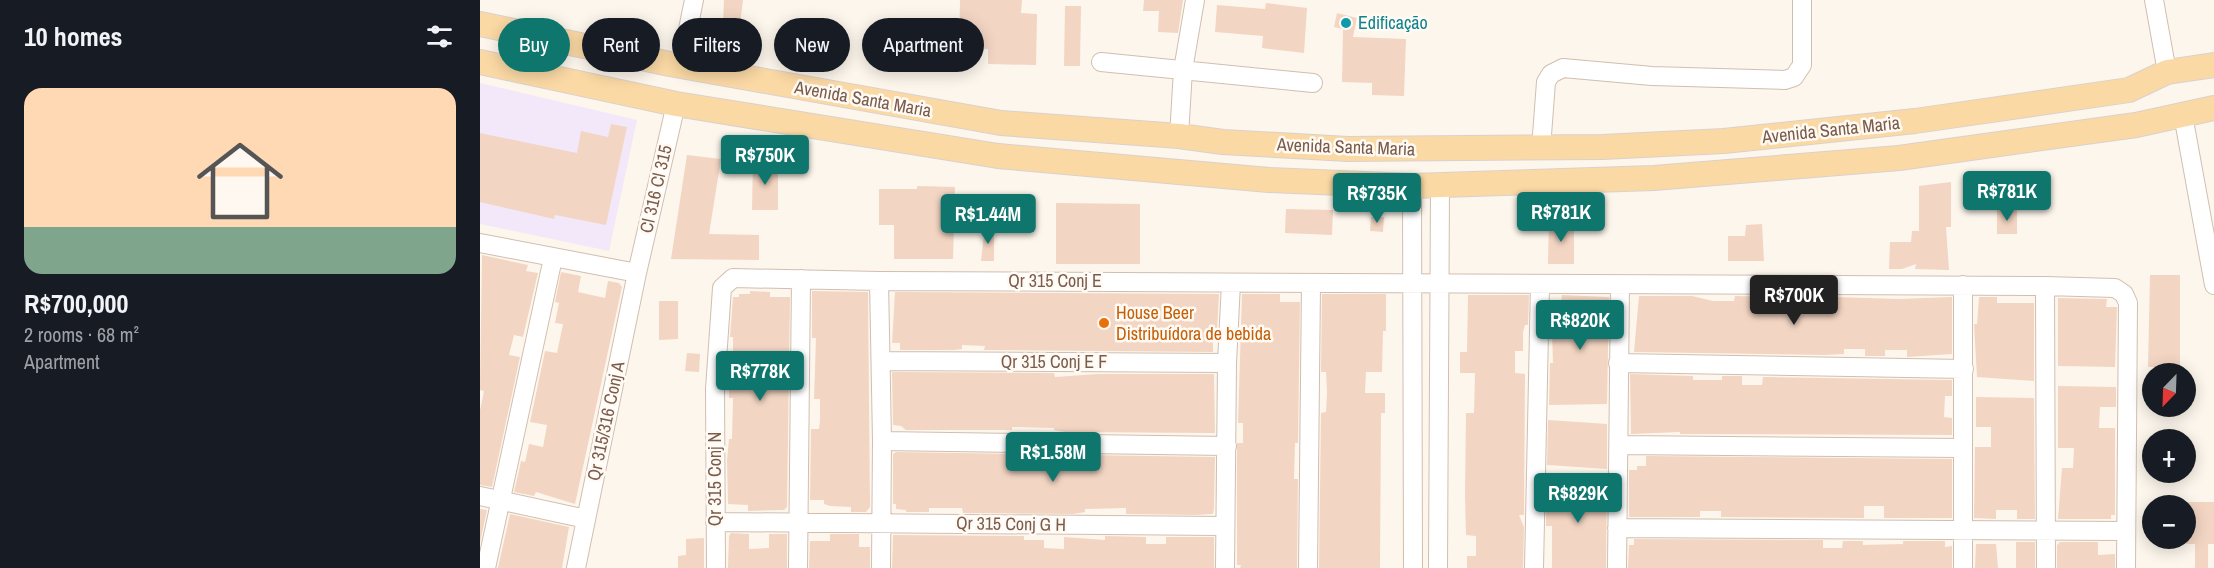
<!DOCTYPE html>
<html lang="en">
<head>
<meta charset="utf-8">
<style>
  :root { --surface:#171b24; --page:#242831; --text:#f1f3f6; --muted:#9ea1a6; --accent:#0f766e }
  body { margin:0; font-family:"Archivo Narrow",sans-serif; background:var(--page); color:var(--text); height:100vh; display:flex; flex-direction:column; font-size:22px; white-space:nowrap }
  * { box-sizing:border-box; margin:0 }
  p { font-size:20px; color:var(--muted) }
  .icon { flex:none; width:33px; height:33px; fill:none; stroke:currentColor; stroke-width:2; stroke-linecap:round; stroke-linejoin:round }
  .map { position:relative; flex:1; overflow:hidden }
  .drawer { display:flex; flex-direction:column; background:var(--surface); width:480px }
  .drawer>* { flex:none }
  .top-card { position:absolute; left:18px; top:18px; width:570px; height:54px; display:flex; gap:12px }
  .needle { width:39px; rotate:203deg }
  .fabs { position:absolute; left:1662px; top:363px; display:grid; gap:12px }
  .fabs a { display:grid; place-items:center; width:54px; height:54px; border-radius:50%; background:var(--surface); box-shadow:0 3px 15px #0003; font-size:30px }
  .price { position:absolute; translate:-50% -51px; padding:0 14px; border-radius:6px; background:var(--accent); color:#fff; font-size:20px; line-height:39px; filter:drop-shadow(0 2px 3px #0008) }
  .price::after { content:''; position:absolute; left:50%; top:36px; width:18px; height:14px; margin-left:-9px; background:inherit; clip-path:polygon(0 0,100% 0,50% 100%) }
  .price.selected { background:#222; color:#fff }
  ul { padding:0; list-style:none }
  li { display:grid; align-content:center; gap:12px; height:318px; padding:0 24px }
  li span { display:grid; place-items:center; height:186px; border-radius:18px; color:#555 }
  li>.icon { margin-inline-start:auto }
  span .icon { width:108px; height:108px; fill:#fffc; stroke-width:1 }
  li b { font-size:26px }
  h2 { display:flex; justify-content:space-between; align-items:center; height:72px; padding:0 24px; font-size:26px }
  .pill { padding:0 21px; border-radius:27px; background:var(--surface); box-shadow:0 3px 15px #0003; font-size:21px; line-height:54px }
  .pill.selected { background:var(--accent); color:#fff }
  main { display:flex; flex:1; min-height:0 }
  .map>svg:first-child { display:block }
  .education { fill:#f3e8fa }
  .building { fill:#f3d5c3 }
  .lines { fill:none; stroke-linecap:round; stroke-linejoin:round }
  .minor-casing { stroke:#d1beb0; stroke-width:20 }
  .major-casing { stroke:#dad1cd; stroke-width:26 }
  .minor { stroke:#fff; stroke-width:18 }
  .major { stroke:#fbd9a5; stroke-width:24 }
  .culture-dot { fill:#0f9aa8; stroke:#fffaf3; stroke-width:2 }
  .food-dot { fill:#e8710a; stroke:#fffaf3; stroke-width:2 }
  .labels { text-anchor:middle; stroke-width:5; stroke-linejoin:round; paint-order:stroke }
  .culture-label { font-size:18px; fill:#0d838f; stroke:#fffaf3; text-anchor:start }
  .street-label { font-size:18px; fill:#7a5c4d; stroke:#fffaf3 }
  .food-label { font-size:18px; fill:#c56008; stroke:#fffaf3; text-anchor:start }
</style>
</head>
<body>
<main>
<section class="drawer">
<h2>10 homes<svg class="icon" aria-label="filters" viewBox="0 0 24 24"><path d="M4 7h16M4 17h16"/><circle cx="9" cy="7" r="2"/><circle cx="15" cy="17" r="2"/></svg></h2>
<ul>
<li><span style="background:linear-gradient(#ffd9b3 75%,#7fa58c 0)"><svg class="icon" aria-label="home" viewBox="0 0 24 24"><path d="M3 11l9-7 9 7M6 9v11h12V9"/></svg></span><div><b>R$700,000</b><p>2 rooms · 68 m²</p><p>Apartment</p></div></li>
</ul>
</section>
<div class="map">
<svg width="1734" height="568" viewBox="0 0 1734 568">
  <rect width="100%" height="100%" fill="#fdf6ec"/>
  <path class="education" d="M0,83L157,120L129,251L0,224Z"/>
  <path class="building" d="M244,0H263L260,24H243Z
    M480,0H542L541,13L557,14L556,65L508,64V49L479,48Z
    M664,0H703L698,33L678,32L679,11H663Z
    M786,3L827,8L824,53L782,48L783,36L735,32L737,5L785,9Z
    M585,6H601L600,66H584Z
    M857,13L877,18L873,37L926,39L924,96L892,95V83L862,82L863,29L854,27Z
    M415,33H432V56H415Z
    M131,124L147,127L126,225L75,215L74,219L0,202V133L97,153L101,131L128,137Z
    M207,155L241,159L229,234L279,235V260L191,259Z
    M273,162H298V210H272Z
    M1471,182V227H1466L1469,270L1435,269L1436,264L1422,269H1409L1410,242H1431L1432,231H1439V186Z
    M437,186L475,187L473,259H414V225H399V189H437Z
    M576,203L660,204V264H576Z
    M806,209L853,210L852,235L805,233Z
    M1517,209H1537V234H1517Z
    M891,217H904L903,232L890,231Z
    M1069,217H1080L1079,226H1094V264H1068Z
    M1282,224L1284,261H1248V236H1265L1266,225Z
    M505,226H514V261H501Z
    M2,255L48,265L46,271L58,273L43,337L34,335L29,355L40,357L12,487L0,485V410L4,391L0,390Z
    M81,272L101,276L98,292L125,298L128,281L139,283L142,287L95,504L56,492L54,496L34,492L40,466L41,461L45,462L49,444L63,447L67,425L50,422L65,351L77,353L83,324L75,323L79,303L75,302Z
    M1670,275H1700V367H1668Z
    M270,291L290,292V297H310L307,507L304,510L268,511V505L248,504L247,460L249,439H252L253,398H249V378H257V358L253,357V337H250L253,297H259V294H270Z
    M332,291L388,292L390,507L386,512H371V507L350,506L344,504V500H330L331,429H339L340,420V399H334L336,338H332Z
    M415,292L739,294L737,331L733,333V352L504,350L505,346L482,345V349L474,350H420V343H412Z
    M762,294H800V302H820L818,443H815L814,479H818L817,568H760L761,565H757V443H763V423H758Z
    M842,294H906V331H903L902,372H886L885,393H905V413H901L900,568H839L841,413L846,412L847,393L846,372H841Z
    M988,295H1049L1048,325H1045L1043,332V351H1035V373L1045,374L1044,515H1039L1044,527L1043,568H987V556H996V536L986,535L985,495L986,413H994L995,373H980V352H987Z
    M1082,295L1129,297L1127,404L1069,405L1070,363H1073L1071,303H1081Z
    M1159,296H1212L1233,301H1254L1255,296L1303,297V305H1324V296L1418,299L1472,297V354L1427,357V350H1405V356H1385V349H1364V354L1344,355L1154,352Z
    M1499,297H1517V303H1554V381L1497,377L1494,324H1497Z
    M1578,298L1627,299L1626,307H1637L1635,367L1578,366Z
    M179,301H198V339L179,340Z
    M207,353L220,354L219,372L205,371Z
    M412,372L574,373L575,377L618,374H734L735,433L585,432L574,430V428L532,427V430H426L421,426L413,425Z
    M1150,374L1213,376V380H1242V376H1262V385H1282L1283,377L1472,380V396H1465L1464,417L1472,418V435L1200,434V432L1151,434Z
    M1578,386L1636,387V407H1620L1619,428H1635V515H1631V519H1578L1582,468H1593L1594,448H1578Z
    M1496,397L1554,398L1555,519H1537V510H1516V519L1494,518L1495,447H1511V427H1496Z
    M1068,420L1127,424V469L1067,465Z
    M416,452L735,457L734,508L733,514L716,515L646,514V508L605,509V512L593,514L483,513L482,508H449V512H426V510L416,509V504H413V454Z
    M1166,456L1472,459V518H1404V506H1384V518L1241,517V511H1220V517H1149V470H1157V466H1166Z
    M1127,481L1126,568H1072V526H1066L1067,485Z
    M1706,502H1734V544H1728V568H1715V544H1706Z
    M0,509L7,510L0,543Z
    M30,514L89,527L82,568H18Z
    M251,533L269,534V549L289,548V534H307V568H248L249,536Z
    M350,534H379V547H390V568H329L330,541H350Z
    M413,535L544,536V540H564V548L584,549V537L625,540V536L666,537V544H686V537H734V568H412Z
    M224,538V568H198V556L206,555V539Z
    M1154,539L1343,540V548H1362L1363,541H1383V545L1423,544V541H1465V547L1472,546V568H1148L1149,545H1154Z
    M1536,542H1555V568H1536Z
    M1580,542H1618V555L1635,554V568H1577V545Z
    M1496,544H1516L1518,568H1495Z"/>
  <g class="lines">
    <g class="minor-casing">
      <path id="minor" d="M1674,0L1687,72
        M621,62L833,83
        M204,67L206,39L214,0
        M1703,115L1734,285
        M699,136L703,70L715,0
        M1061,148L1066,82L1071,74L1083,68L1172,76L1305,80L1314,77L1322,65V0
        M932,186L933,568
        M0,243L157,273
        M399,281L402,441L401,568
        M1483,285V568
        M1565,286L1566,568
        M401,361L747,363
        M1138,363L1484,369
        M402,441L747,446
        M1140,445L1483,448
        M0,496L106,519
        M235,522L743,526
        M1137,528L1646,531
        M6,568L73,258
        M96,568L157,273L196,104
        M236,568L235,389L242,288L253,278L399,281L1565,286L1635,288L1644,294L1648,303L1646,568
        M318,568L321,279
        M745,568L747,363L751,283
        M828,568L831,284
        M958,568L960,187
        M1054,568L1060,284
        M1137,568L1140,285"/>
    </g>
    <g class="major-casing">
      <path id="major" d="M0,24L190,64L521,123L699,136L743,142L868,149L1123,147L1244,141L1435,121L1649,90L1687,72L1734,65
        M0,62L196,104L518,156L789,180L932,186L1174,178L1419,158L1656,125L1734,108"/>
    </g>
    <use href="#minor" class="minor"/>
    <use href="#major" class="major"/>
  </g>
  <circle class="culture-dot" cx="866" cy="23" r="6"/>
  <circle class="food-dot" cx="624" cy="323" r="6"/>
  <g class="labels">
    <g class="culture-label">
      <text x="878" y="29">Edificação</text>
    </g>
    <g class="street-label">
      <text transform="translate(383 99) rotate(10)" y="6">Avenida Santa Maria</text>
      <text transform="translate(1351 130) rotate(-6)" y="6">Avenida Santa Maria</text>
      <text transform="translate(866 147) rotate(2)" y="6">Avenida Santa Maria</text>
      <text transform="translate(176 189) rotate(-77)" y="6">Cl 316 Cl 315</text>
      <text x="575" y="287">Qr 315 Conj E</text>
      <text x="574" y="368">Qr 315 Conj E F</text>
      <text transform="translate(126 421) rotate(-78)" y="6">Qr 315/316 Conj A</text>
      <text transform="translate(235 479) rotate(-90)" y="6">Qr 315 Conj N</text>
      <text transform="translate(531 524) rotate(1)" y="6">Qr 315 Conj G H</text>
    </g>
    <g class="food-label">
      <text x="636" y="319">House Beer<tspan x="636" dy="21">Distribuídora de bebida</tspan></text>
    </g>
  </g>
</svg>
<div class="fabs">
<a><svg class="needle" viewBox="-14 -14 28 28"><path d="M0-13l5 13h-10z" fill="#e53935"/><path d="M0 13l5-13h-10z" fill="#9ea1a6"/></svg></a>
<a>+</a>
<a>−</a>
</div>
<b class="price" style="left:285px;top:186px">R$750K</b>
<b class="price" style="left:1527px;top:222px">R$781K</b>
<b class="price" style="left:897px;top:224px">R$735K</b>
<b class="price" style="left:1081px;top:243px">R$781K</b>
<b class="price" style="left:508px;top:245px">R$1.44M</b>
<b class="price selected" style="left:1314px;top:326px">R$700K</b>
<b class="price" style="left:1100px;top:351px">R$820K</b>
<b class="price" style="left:280px;top:402px">R$778K</b>
<b class="price" style="left:573px;top:483px">R$1.58M</b>
<b class="price" style="left:1098px;top:524px">R$829K</b>
<div class="top-card">
<a class="pill selected">Buy</a>
<a class="pill">Rent</a>
<a class="pill">Filters</a>
<a class="pill">New</a>
<a class="pill">Apartment</a>
</div>
</div>
</main>
</body>
</html>
